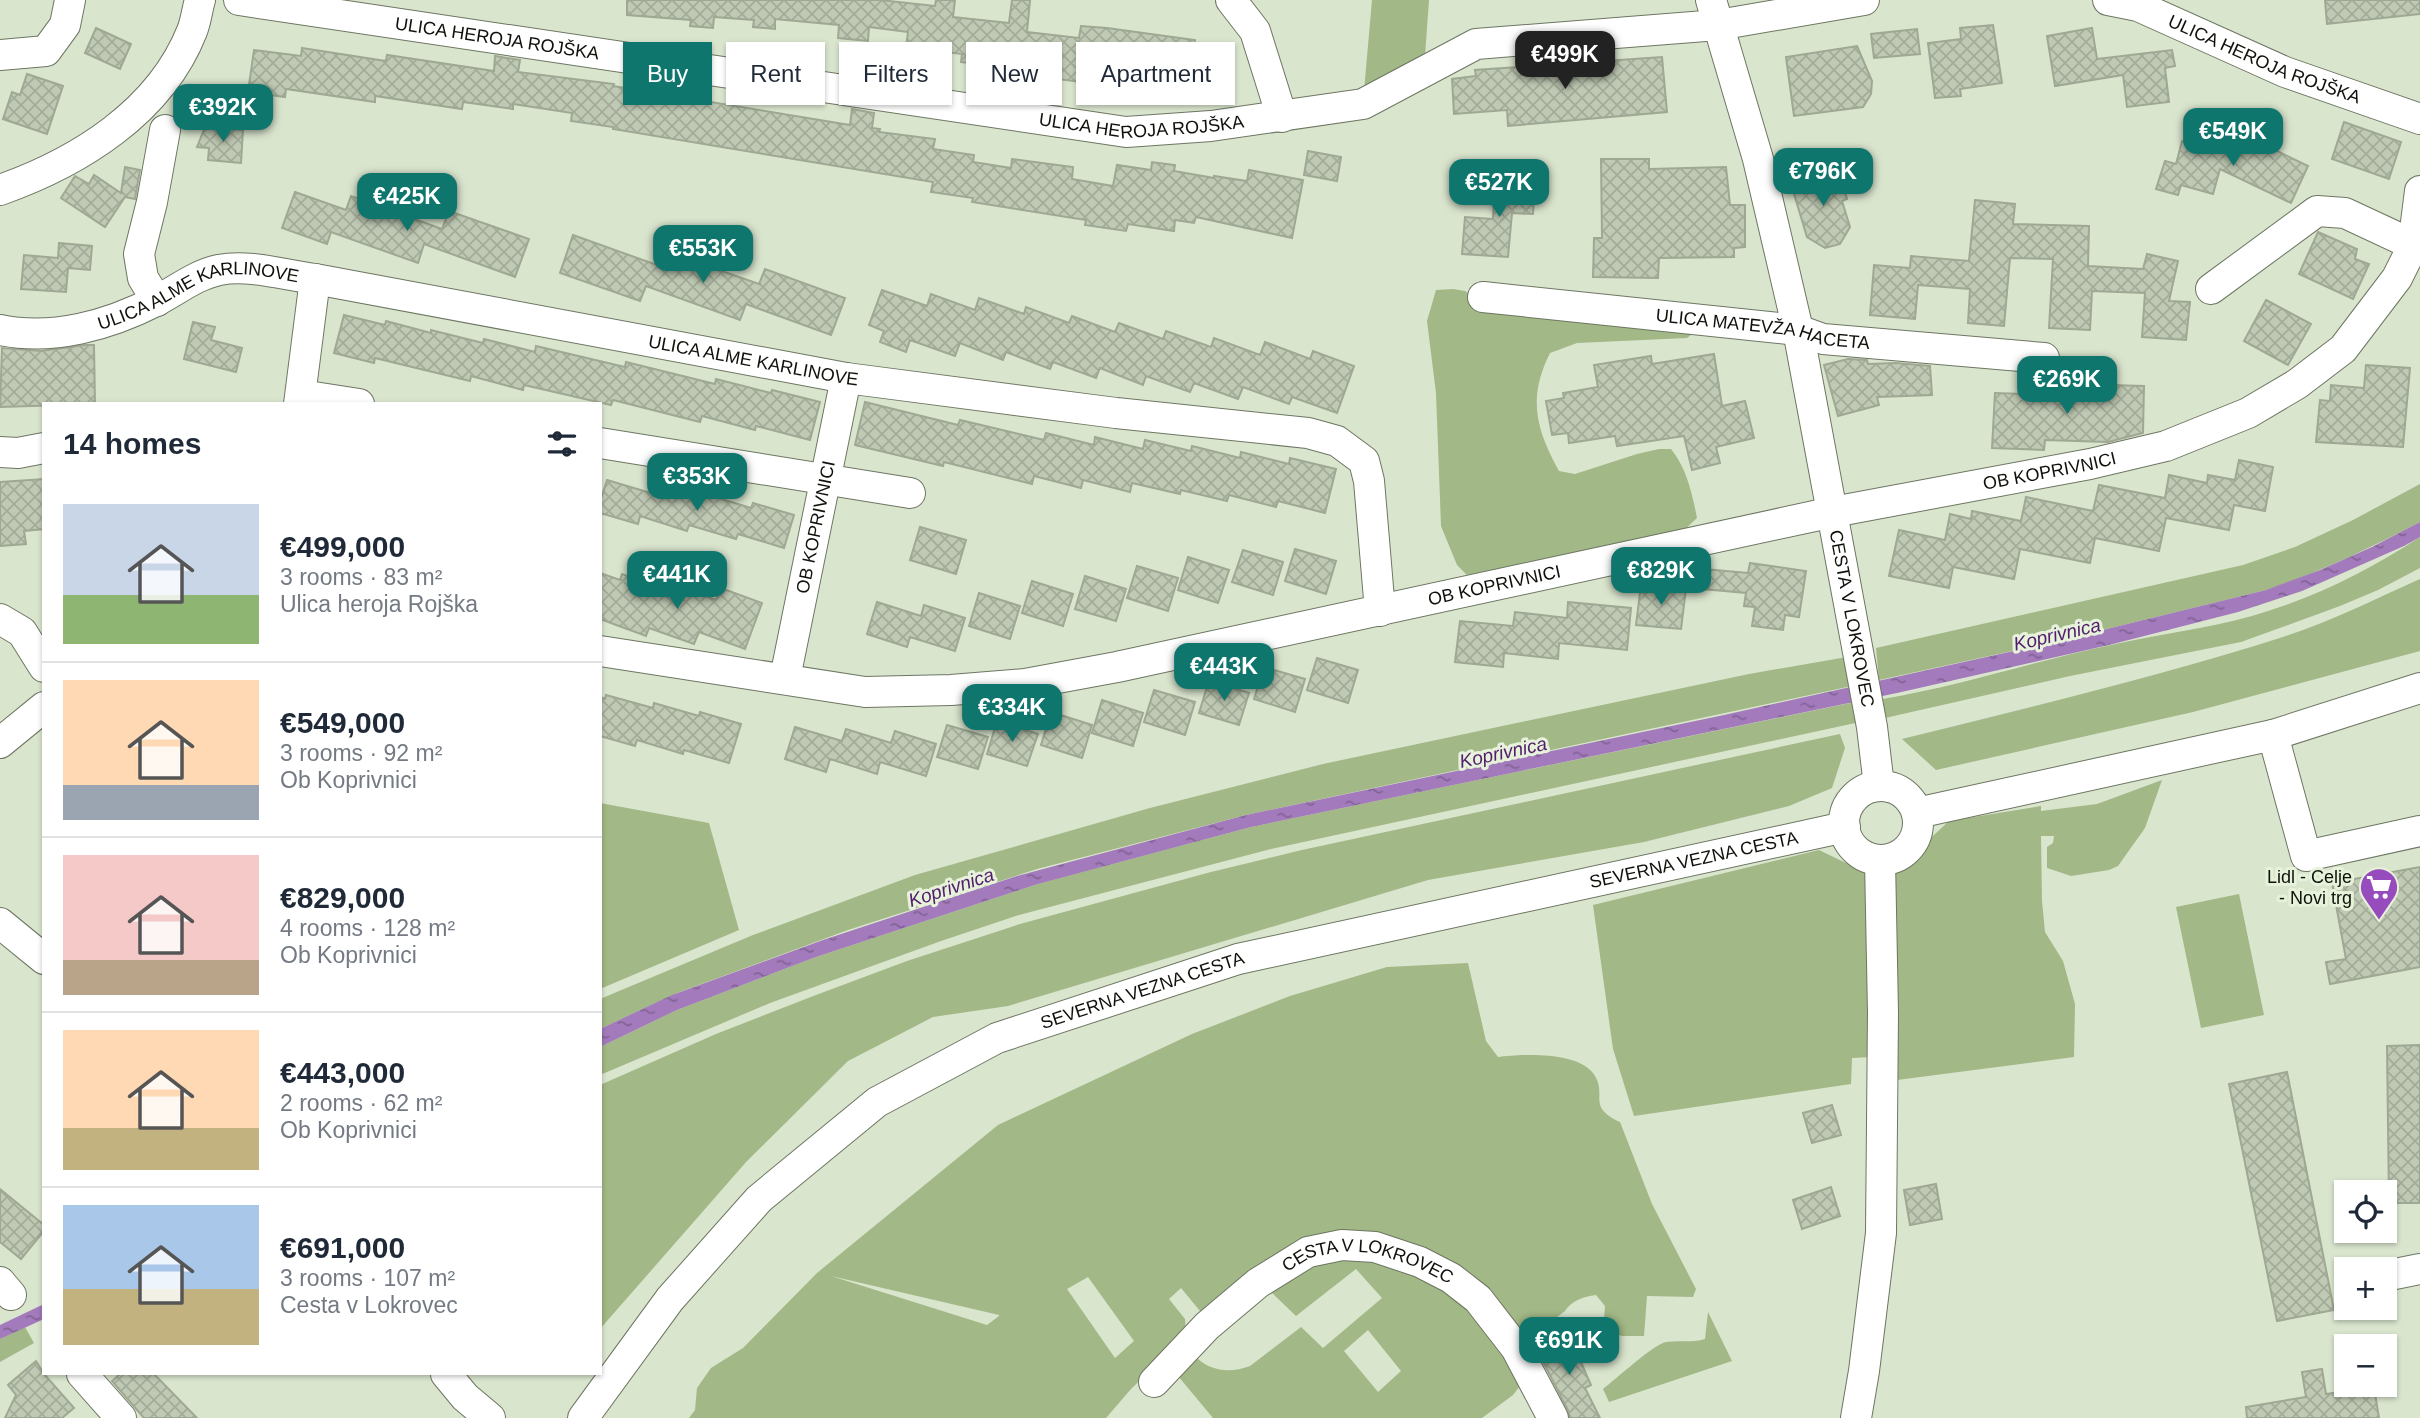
<!DOCTYPE html>
<html lang="en">
<head>
<meta charset="utf-8">
<style>
  :root { --surface:#fff; --page:#f2f2f3; --text:#1f2937; --muted:#747a83; --line:#e0e1e3; --accent:#0f766e }
  body { margin:0; font-family:Arial,sans-serif; background:var(--page); color:var(--text); height:100vh; display:flex; flex-direction:column; font-size:26px; white-space:nowrap }
  * { box-sizing:border-box; margin:0 }
  p { font-size:23px; color:var(--muted) }
  .icon { flex:none; width:38px; height:38px; fill:none; stroke:currentColor; stroke-width:2; stroke-linecap:round; stroke-linejoin:round }
  .map { position:relative; flex:1; overflow:hidden }
  .panel { position:absolute; left:42px; top:402px; width:560px; height:973px; display:flex; flex-direction:column; background:var(--surface); border-radius:0px; box-shadow:0 2px 5px #0004 }
  .panel>* { flex:none }
  .hud { position:absolute; left:623px; top:42px; width:665px; height:63px; display:flex; gap:14px }
  .controls { position:absolute; left:2334px; top:1180px; display:grid; gap:14px }
  .controls a { display:grid; place-items:center; width:63px; height:63px; border-radius:0px; background:var(--surface); box-shadow:0 2px 5px #0004; font-size:35px }
  .price { position:absolute; translate:-50% -60px; padding:0 16px; border-radius:14px; background:var(--accent); color:#fff; font-size:23px; line-height:46px; filter:drop-shadow(0 2px 4px #0008) }
  .price::after { content:''; position:absolute; left:50%; top:42px; width:21px; height:16px; margin-left:-10px; background:inherit; clip-path:polygon(0 0,100% 0,50% 100%) }
  .price.active { background:#222; color:#fff }
  ul { padding:0; list-style:none }
  li { display:flex; align-items:center; gap:21px; height:175px; padding:0 21px }
  li+li { border-top:2px solid var(--line) }
  li span { display:grid; place-items:center; flex:none; width:196px; height:140px; border-radius:0px; color:#555 }
  li>.icon { margin-inline-start:auto }
  span .icon { width:84px; height:84px; fill:#fffc; stroke-width:1 }
  li b { font-size:30px }
  h2 { display:flex; justify-content:space-between; align-items:center; height:84px; padding:0 21px; font-size:30px }
  .chip { padding:0 24px; border-radius:0px; background:var(--surface); box-shadow:0 2px 5px #0004; font-size:24px; line-height:63px }
  .chip.active { background:var(--accent); color:#fff }
  .map>svg:first-child { display:block }
  .green { fill:#a2b886; fill-rule:evenodd }
  .water { fill:url(#water-ripples) }
  .building { fill:url(#building-cross-hatch); stroke:#9ea892; stroke-width:2 }
  .lines { fill:none; stroke-linecap:round; stroke-linejoin:round }
  .minor-casing { stroke:#6d7662; stroke-width:32 }
  .minor { stroke:#fff; stroke-width:30 }
  .labels { text-anchor:middle; stroke-width:6; stroke-linejoin:round; paint-order:stroke }
  .street-label { font-size:18px; fill:#0f120a; stroke:#e7f2db }
  .poi-label { font-size:18px; fill:#0f120a; stroke:#e7f2db; text-anchor:end }
  .water-label { font-size:19px; font-style:italic; fill:#521d6c; stroke:#e7f2db }
</style>
</head>
<body>
<div class="map">
<svg width="2420" height="1418" viewBox="0 0 2420 1418">
  <defs>
    <pattern id="water-ripples" width="26" height="14" patternUnits="userSpaceOnUse" patternTransform="scale(1.75)"><rect width="26" height="14" fill="#a37abc"/><path d="M2 4q2-2 4 0t4 0M15 11q2-2 4 0t4 0" fill="none" stroke="#836397"/></pattern>
    <pattern id="building-cross-hatch" width="8" height="8" patternUnits="userSpaceOnUse" patternTransform="scale(1.75)"><rect width="8" height="8" fill="#bfc9b3"/><path d="M0 0l8 8M0 8l8-8" fill="none" stroke="#a3ac99"/></pattern>
  </defs>
  <rect width="100%" height="100%" fill="#dae5ce"/>
  <path class="green" d="M1372,0H1429L1425,56L1364,91Z
    M1453,289L1465,291L1490,308L1561,321L1644,323L1691,330V335L1687,338L1577,343L1550,353C1528,397 1535,428 1559,471L1575,474L1637,454L1659,449H1671C1687,469 1692,493 1697,518L1682,532L1467,575L1457,565L1441,526L1436,393L1427,321L1436,290Z
    M2420,484V522C2370,548 2320,572 2266,590L2054,642L1879,680L1876,648L2243,565L2295,547L2353,520Z
    M2420,537V568L2378,590L2340,606L2241,642L2070,676L1885,718L1883,699C1960,686 2035,661 2111,645C2158,634 2206,629 2252,616C2314,598 2366,572 2420,537Z
    M2420,579V651L2193,712L1936,770L1902,739C2030,707 2158,677 2283,637C2330,622 2375,599 2420,579Z
    M1847,657L1852,686L1246,815L1037,869L848,930L677,993L600,1029V999L753,935L915,875L1150,808L1323,764L1749,674Z
    M1855,702L1860,722L1271,849L1019,915L941,941L770,1003L600,1075V1047L677,1010L816,957L1041,883L1251,827Z
    M1840,734L1845,748L1832,788L1789,806L1644,842L1428,880L1008,1006L933,1017L848,1061L747,1161L600,1329V1085L716,1034L816,995L907,961L1020,924L1211,872L1302,850Z
    M2162,780L2145,828L2118,866L2109,870L2071,876L2047,868V847L2053,843L2054,836H2041L2042,901L2045,932L2063,961L2075,1004L2074,1057L1897,1080L1893,1076L1891,875L1949,821L2041,806V811L2097,804Z
    M600,803L709,823L739,930L600,989Z
    M1819,850L1873,876L1871,1057L1852,1058L1851,1084L1634,1116L1613,1049L1593,905Z
    M2239,894L2264,1015L2201,1028L2176,907Z
    M1468,963L1486,1041L1498,1057C1522,1054 1576,1051 1593,1073C1609,1095 1585,1106 1620,1122L1652,1204L1696,1289L1693,1297L1647,1296L1644,1336H1622L1608,1331L1604,1320L1605,1306L1596,1295C1583,1297 1572,1300 1565,1311L1522,1344L1483,1298L1359,1242L1216,1313L1200,1311L1181,1288L1169,1299L1185,1319L1186,1332L1179,1343L1131,1389L1106,1418H689L695,1410L697,1388L711,1368L743,1348L817,1273L998,1125L1192,1034L1290,996L1387,967ZM831,1276L999,1315V1316L987,1325ZM1088,1277L1134,1341L1115,1358L1067,1289Z
    M1346,1253L1433,1279L1489,1323L1520,1386L1513,1395L1482,1418H1213L1173,1370L1197,1358C1212,1372 1231,1373 1250,1366L1301,1327L1323,1348L1382,1298L1356,1269L1296,1316L1267,1288L1315,1258ZM1368,1330L1401,1371L1378,1392L1344,1351Z
    M1708,1312L1732,1361L1609,1402L1603,1389C1616,1379 1654,1344 1666,1342C1679,1340 1692,1343 1705,1339Z
    M25,1327L34,1343L0,1362V1339Z"/>
  <path class="water" d="M2420,522V537L2404,546L2302,591L2238,612L2113,644L1897,693L1251,827L1038,884L816,957L677,1010L600,1047V1029L672,995L823,940L1017,876L1246,815L1724,715L2054,642L2266,590L2320,570L2372,547Z
    M44,1304V1319L0,1339V1325Z"/>
  <path class="building" d="M627,0H880L935,6L936,0H955L953,17L1009,23L1012,0H1030L1027,32L1079,38L1081,26L1107,28L1195,40L1194,47L1227,51L1223,81L1191,77V82L1082,66L1080,82L1050,78L1052,63L1011,58L1010,67L961,62L962,54L906,47L908,32L869,27L868,41L838,38L839,25L775,19V29L753,27L754,20L714,17L713,28L690,26L691,20L627,15Z
    M2325,0H2420V14L2327,24Z
    M1993,25L2002,83L1960,89L1961,96L1935,98L1928,43L1961,39L1960,28Z
    M96,28L131,44L120,69L85,53Z
    M2092,28L2097,59L2172,50L2175,66L2165,68L2169,102L2127,107L2123,75L2055,86L2047,36Z
    M1917,29L1920,54L1874,58L1871,34Z
    M1857,46L1872,81L1871,94L1863,107L1794,116L1786,57Z
    M302,48L386,61L387,55L494,71L495,56L520,60L518,72L614,84L613,86L850,125L852,109L874,113L872,128L880,129L879,132L935,139L933,149L974,155L973,162L1011,168L1012,159L1073,167L1072,179L1113,186L1117,165L1151,170L1152,162L1175,165L1174,171L1214,178V176L1247,181L1249,170L1303,180L1292,238L1196,217L1194,223L1175,220L1174,231L1128,224L1126,231L1085,225L1086,220L972,202L973,198L931,192L933,182L613,129V127L571,121L572,113L513,104V109L463,102L462,109L375,96V102L286,89L285,97L248,92L254,50L301,56Z
    M1662,57L1667,112L1508,126L1507,110L1454,114L1452,79L1476,76L1475,70Z
    M27,74L63,86L47,134L3,119L12,92L20,95Z
    M2344,122L2401,142L2389,179L2332,159Z
    M205,127L243,130L241,163L208,160L209,148L197,147Z
    M2251,134L2270,144L2269,147L2308,166L2291,203L2220,169L2213,194L2181,185L2178,195L2156,189L2165,161L2176,164L2182,141L2195,145L2198,136L2243,151Z
    M1308,151L1341,157L1337,181L1304,175Z
    M1601,159H1649V169L1726,167L1730,205H1745V247L1734,248V257L1659,258L1658,278L1593,277L1594,238H1602Z
    M125,167L140,170L135,199L125,197L105,227L61,198L75,176L89,184L94,175L121,193Z
    M1839,170L1847,199L1842,201L1850,227L1840,244L1825,248L1807,237L1791,184Z
    M1495,178L1535,181L1533,214L1512,213L1508,257L1462,254L1465,217L1493,219Z
    M295,192L346,210L351,196L442,229L449,211L529,239L515,277L424,244L418,263L331,232L327,244L282,228Z
    M1975,200L2015,204L2013,224L2089,226L2088,266L2143,269L2147,254L2178,261L2169,301L2190,302L2186,340L2142,337L2145,293L2092,291L2090,330L2049,328L2053,259L2010,258L2004,326L1968,323L1970,289L1918,285L1915,319L1870,315L1874,265L1910,268L1911,256L1969,261Z
    M2318,232L2357,249L2355,259L2369,264L2353,299L2299,274Z
    M573,235L668,269L673,254L759,284L765,269L845,298L831,335L746,304L740,320L646,286L640,301L560,273Z
    M59,243L92,246L90,270L68,268L66,292L21,289L24,255L58,258Z
    M882,290L927,306L931,294L975,310L979,298L1024,314L1026,307L1069,323L1072,316L1115,332L1119,323L1163,339L1166,331L1211,347L1214,338L1260,355L1265,342L1310,359L1313,351L1354,366L1337,413L1292,397L1289,404L1243,387L1238,399L1194,383L1190,392L1146,376L1143,385L1100,368L1096,378L1053,362L1050,369L1006,352L1003,360L960,343L955,356L910,340L906,352L880,342L884,331L869,325Z
    M2266,300L2311,324L2288,365L2244,341Z
    M344,315L385,325L386,321L431,333V330L483,343L484,339L535,352L536,346L625,367L626,362L715,384L716,379L771,393L772,390L820,402L810,440L756,426L755,430L702,416L700,422L613,400L611,405L524,385L523,390L471,376L470,381L375,358L374,363L334,353Z
    M193,322L215,327L211,340L242,348L236,372L184,359Z
    M85,345H94L95,404L0,407L2,348L41,351Z
    M1714,354L1722,406L1745,401L1754,438L1716,447L1720,463L1692,470L1684,436L1617,446L1615,436L1569,443L1568,433L1552,435L1546,401L1564,398L1563,393L1598,387L1594,365L1651,356L1652,364Z
    M1848,359L1867,360L1868,364L1896,363L1930,366L1932,395L1877,397L1879,405L1838,416L1824,365Z
    M2366,365L2410,368L2403,447L2316,442L2320,400L2330,401L2331,385L2364,388Z
    M2074,384L2144,386L2143,433L2108,442L2045,440L2044,450L1992,448L1995,393L2025,394L2026,387L2074,390Z
    M865,402L958,425L960,420L1044,440L1046,433L1094,445L1095,437L1143,449L1145,440L1191,451L1192,446L1240,458L1241,452L1289,464L1290,458L1336,469L1325,513L1278,501L1276,507L1229,495L1227,501L1181,490L1180,494L1132,483L1130,492L1083,480L1081,488L1034,476L1032,484L944,462L943,466L855,445Z
    M2239,460L2273,467L2265,511L2234,505L2229,530L2166,518L2159,551L2095,538L2090,563L2020,549L2014,579L1953,567L1949,588L1889,576L1899,530L1945,540L1950,514L1971,519L1972,511L2021,521L2026,497L2093,511L2099,485L2165,498L2169,475L2207,483L2208,475L2235,480Z
    M44,479V529L24,531L26,544L0,546V482Z
    M607,480L654,494L657,486L703,500L705,494L751,508L753,503L794,515L784,548L738,534L736,539L689,525L687,531L640,516L638,524L600,513V502Z
    M920,527L966,540L956,574L910,560Z
    M1295,549L1336,561L1326,594L1285,581Z
    M1243,550L1283,562L1273,595L1232,582Z
    M1188,557L1229,570L1218,603L1178,590Z
    M1750,563L1806,571L1799,617L1785,615L1783,630L1752,626L1755,607L1744,606L1746,593L1692,588L1694,568L1748,573Z
    M1137,566L1178,578L1168,611L1127,598Z
    M600,573L620,580L622,574L667,591L670,583L716,600L721,588L762,603L745,649L699,632L694,644L649,628L646,636L600,619Z
    M1085,576L1126,589L1116,621L1075,609Z
    M1032,581L1073,594L1063,626L1022,613Z
    M1641,584L1686,589L1681,629L1636,625Z
    M979,593L1020,606L1010,639L969,626Z
    M877,602L921,616L924,605L965,618L955,651L910,637L907,647L867,634Z
    M1568,602L1631,608L1627,650L1559,643L1558,659L1504,653L1503,667L1455,662L1460,621L1513,626L1515,612L1567,618Z
    M1317,658L1358,670L1348,703L1307,690Z
    M1264,667L1305,679L1295,712L1254,699Z
    M1209,680L1249,693L1239,725L1199,713Z
    M1154,690L1195,702L1185,735L1144,722Z
    M606,695L653,708L654,703L699,716L700,712L741,724L729,763L684,750L683,754L637,740L635,746L600,736V697L605,699Z
    M1102,700L1143,713L1133,746L1092,733Z
    M1051,712L1092,725L1082,758L1041,745Z
    M997,721L1038,734L1027,766L987,754Z
    M947,725L988,737L978,769L937,757Z
    M795,727L842,741L846,729L891,743L895,731L936,744L926,776L880,762L877,774L830,759L826,772L785,759Z
    M2420,867V967L2330,984L2326,962L2346,959L2332,883Z
    M2420,1045V1203H2389L2387,1046Z
    M2287,1072L2334,1310L2277,1321L2229,1084Z
    M1832,1105L1841,1135L1812,1143L1803,1113Z
    M1936,1184L1942,1219L1910,1225L1904,1190Z
    M1831,1187L1840,1216L1802,1229L1793,1200Z
    M0,1189L44,1225V1231L21,1259L0,1242Z
    M1569,1335L1591,1385L1585,1388L1600,1418H1570L1568,1410L1537,1350Z
    M36,1361L44,1374L74,1408L62,1418H5L16,1395L8,1385Z
    M2322,1369L2326,1394L2374,1387L2379,1418H2247L2246,1407L2306,1397L2302,1372Z
    M120,1374H154L197,1418H144L112,1381Z"/>
  <g class="lines">
    <g class="minor-casing">
      <g id="minor">
        <path id="s1" d="M239,0L1126,132L1211,126L1363,104L1476,44L1718,25L1864,0"/>
        <path d="M1231,0L1255,31L1282,117"/>
        <path id="s2" d="M1711,0L1758,159L1798,330L1872,727L1879,786"/>
        <path id="s3" d="M2108,0L2138,6L2285,72L2420,119"/>
        <path d="M0,55L46,51L65,25L70,0"/>
        <path d="M0,190C79,162 160,112 192,31C196,21 197,10 200,0"/>
        <path d="M2211,289L2317,211L2345,213L2420,248"/>
        <path id="s4" d="M1483,297L1798,330L1823,339L2044,358"/>
        <path d="M157,301L143,278L139,254L152,202L165,130"/>
        <path id="s5" d="M0,330C53,341 109,325 156,301C176,291 195,275 219,270C249,264 284,275 315,279L846,378L1116,413L1308,433L1337,441L1364,461L1369,481L1380,611"/>
        <path d="M301,395L359,404"/>
        <path d="M299,404L315,279"/>
        <path d="M600,443L910,493"/>
        <path d="M0,452L18,453L44,448"/>
        <path d="M0,619L22,632L44,667"/>
        <path id="s6" d="M600,651L865,692L951,690L1025,684L1117,667L1833,512L2090,464L2166,446L2248,413L2297,384L2343,349L2397,278L2413,246L2420,191"/>
        <path id="s7" d="M785,678L846,378"/>
        <path d="M2273,735L2306,856L2420,831"/>
        <path d="M0,743L44,707"/>
        <circle cx="1881" cy="823" r="37"/>
        <path d="M1917,813L2273,735L2420,688"/>
        <path d="M0,923L44,959"/>
        <path d="M2385,1276L2420,1269"/>
        <path d="M0,1282L11,1295"/>
        <path d="M82,1374L121,1418"/>
        <path d="M446,1374L465,1397L490,1418"/>
        <path id="s8" d="M1154,1382L1207,1326L1258,1283L1308,1252L1342,1245L1375,1247L1420,1262L1451,1278L1478,1299L1516,1348L1553,1418"/>
        <path id="s9" d="M583,1418L670,1299L759,1199L877,1102L997,1038L1238,959L1845,827"/>
        <path d="M1856,1418L1864,1371L1881,1233L1883,1013L1880,860"/>
      </g>
    </g>
    <use href="#minor" class="minor"/>
  </g>
  <defs>
    <g id="supermarket-pin" transform="scale(2.0125)"><path d="M0 17L-7.5 6A9.5 9.5 0 1 1 7.5 6Z" fill="#974cbe" stroke="#e7f2db"/><path d="M-6-5.5h2.5l.6 2H6L4.5 2H-2.5L-4.4-4H-6ZM-1.5 3.2a1.3 1.3 0 1 0 .1 0ZM3 3.2a1.3 1.3 0 1 0 .1 0Z" fill="#fff"/></g>
  </defs>
  <g fill-rule="evenodd">
    <use href="#supermarket-pin" x="2379" y="887"/>
  </g>
  <g class="labels">
    <g class="street-label">
      <text dy="6" stroke="none"><textPath href="#s1" startOffset="261">ULICA HEROJA ROJŠKA</textPath></text>
      <text dy="6" stroke="none"><textPath href="#s3" startOffset="168">ULICA HEROJA ROJŠKA</textPath></text>
      <text dy="6" stroke="none"><textPath href="#s1" startOffset="912">ULICA HEROJA ROJŠKA</textPath></text>
      <text dy="6" stroke="none"><textPath href="#s5" startOffset="206">ULICA ALME KARLINOVE</textPath></text>
      <text dy="6" stroke="none"><textPath href="#s4" startOffset="282">ULICA MATEVŽA HACETA</textPath></text>
      <text dy="6" stroke="none"><textPath href="#s5" startOffset="775">ULICA ALME KARLINOVE</textPath></text>
      <text dy="6" stroke="none"><textPath href="#s6" startOffset="1475">OB KOPRIVNICI</textPath></text>
      <text dy="6" stroke="none"><textPath href="#s7" startOffset="154">OB KOPRIVNICI</textPath></text>
      <text dy="6" stroke="none"><textPath href="#s6" startOffset="908">OB KOPRIVNICI</textPath></text>
      <text dy="6" stroke="none"><textPath href="#s2" startOffset="635">CESTA V LOKROVEC</textPath></text>
      <text dy="6" stroke="none"><textPath href="#s9" startOffset="1290">SEVERNA VEZNA CESTA</textPath></text>
      <text dy="6" stroke="none"><textPath href="#s9" startOffset="723">SEVERNA VEZNA CESTA</textPath></text>
      <text dy="6" stroke="none"><textPath href="#s8" startOffset="264">CESTA V LOKROVEC</textPath></text>
    </g>
    <g class="poi-label">
      <text x="2352" y="883">Lidl - Celje<tspan x="2352" dy="21">- Novi trg</tspan></text>
    </g>
    <g class="water-label">
      <text transform="translate(2057 634) rotate(-13)" y="7">Koprivnica</text>
      <text transform="translate(1503 752) rotate(-12)" y="7">Koprivnica</text>
      <text transform="translate(951 887) rotate(-18)" y="7">Koprivnica</text>
    </g>
  </g>
</svg>
<div class="controls">
<a><svg class="icon" aria-label="locate" viewBox="0 0 24 24"><circle cx="12" cy="12" r="6"/><path d="M12 2v4M12 18v4M2 12h4M18 12h4"/></svg></a>
<a>+</a>
<a>−</a>
</div>
<b class="price active" style="left:1565px;top:91px">€499K</b>
<b class="price" style="left:223px;top:144px">€392K</b>
<b class="price" style="left:2233px;top:168px">€549K</b>
<b class="price" style="left:1823px;top:208px">€796K</b>
<b class="price" style="left:1499px;top:219px">€527K</b>
<b class="price" style="left:407px;top:233px">€425K</b>
<b class="price" style="left:703px;top:285px">€553K</b>
<b class="price" style="left:2067px;top:416px">€269K</b>
<b class="price" style="left:697px;top:513px">€353K</b>
<b class="price" style="left:1661px;top:607px">€829K</b>
<b class="price" style="left:677px;top:611px">€441K</b>
<b class="price" style="left:1224px;top:703px">€443K</b>
<b class="price" style="left:1012px;top:744px">€334K</b>
<b class="price" style="left:1569px;top:1377px">€691K</b>
<div class="hud">
<a class="chip active">Buy</a>
<a class="chip">Rent</a>
<a class="chip">Filters</a>
<a class="chip">New</a>
<a class="chip">Apartment</a>
</div>
<section class="panel">
<h2>14 homes<svg class="icon" aria-label="filters" viewBox="0 0 24 24"><path d="M4 7h16M4 17h16"/><circle cx="9" cy="7" r="2"/><circle cx="15" cy="17" r="2"/></svg></h2>
<ul>
<li><span style="background:linear-gradient(#c9d6e8 65%,#8fb573 0)"><svg class="icon" aria-label="home" viewBox="0 0 24 24"><path d="M3 11l9-7 9 7M6 9v11h12V9"/></svg></span><div><b>€499,000</b><p>3 rooms · 83 m²</p><p>Ulica heroja Rojška</p></div></li>
<li><span style="background:linear-gradient(#ffd9b3 75%,#9aa5b1 0)"><svg class="icon" aria-label="home" viewBox="0 0 24 24"><path d="M3 11l9-7 9 7M6 9v11h12V9"/></svg></span><div><b>€549,000</b><p>3 rooms · 92 m²</p><p>Ob Koprivnici</p></div></li>
<li><span style="background:linear-gradient(#f6c9c9 75%,#b9a48a 0)"><svg class="icon" aria-label="home" viewBox="0 0 24 24"><path d="M3 11l9-7 9 7M6 9v11h12V9"/></svg></span><div><b>€829,000</b><p>4 rooms · 128 m²</p><p>Ob Koprivnici</p></div></li>
<li><span style="background:linear-gradient(#ffd9b3 70%,#c2b280 0)"><svg class="icon" aria-label="home" viewBox="0 0 24 24"><path d="M3 11l9-7 9 7M6 9v11h12V9"/></svg></span><div><b>€443,000</b><p>2 rooms · 62 m²</p><p>Ob Koprivnici</p></div></li>
<li><span style="background:linear-gradient(#a9c7e8 60%,#c2b280 0)"><svg class="icon" aria-label="home" viewBox="0 0 24 24"><path d="M3 11l9-7 9 7M6 9v11h12V9"/></svg></span><div><b>€691,000</b><p>3 rooms · 107 m²</p><p>Cesta v Lokrovec</p></div></li>
</ul>
</section>
</div>
</body>
</html>
